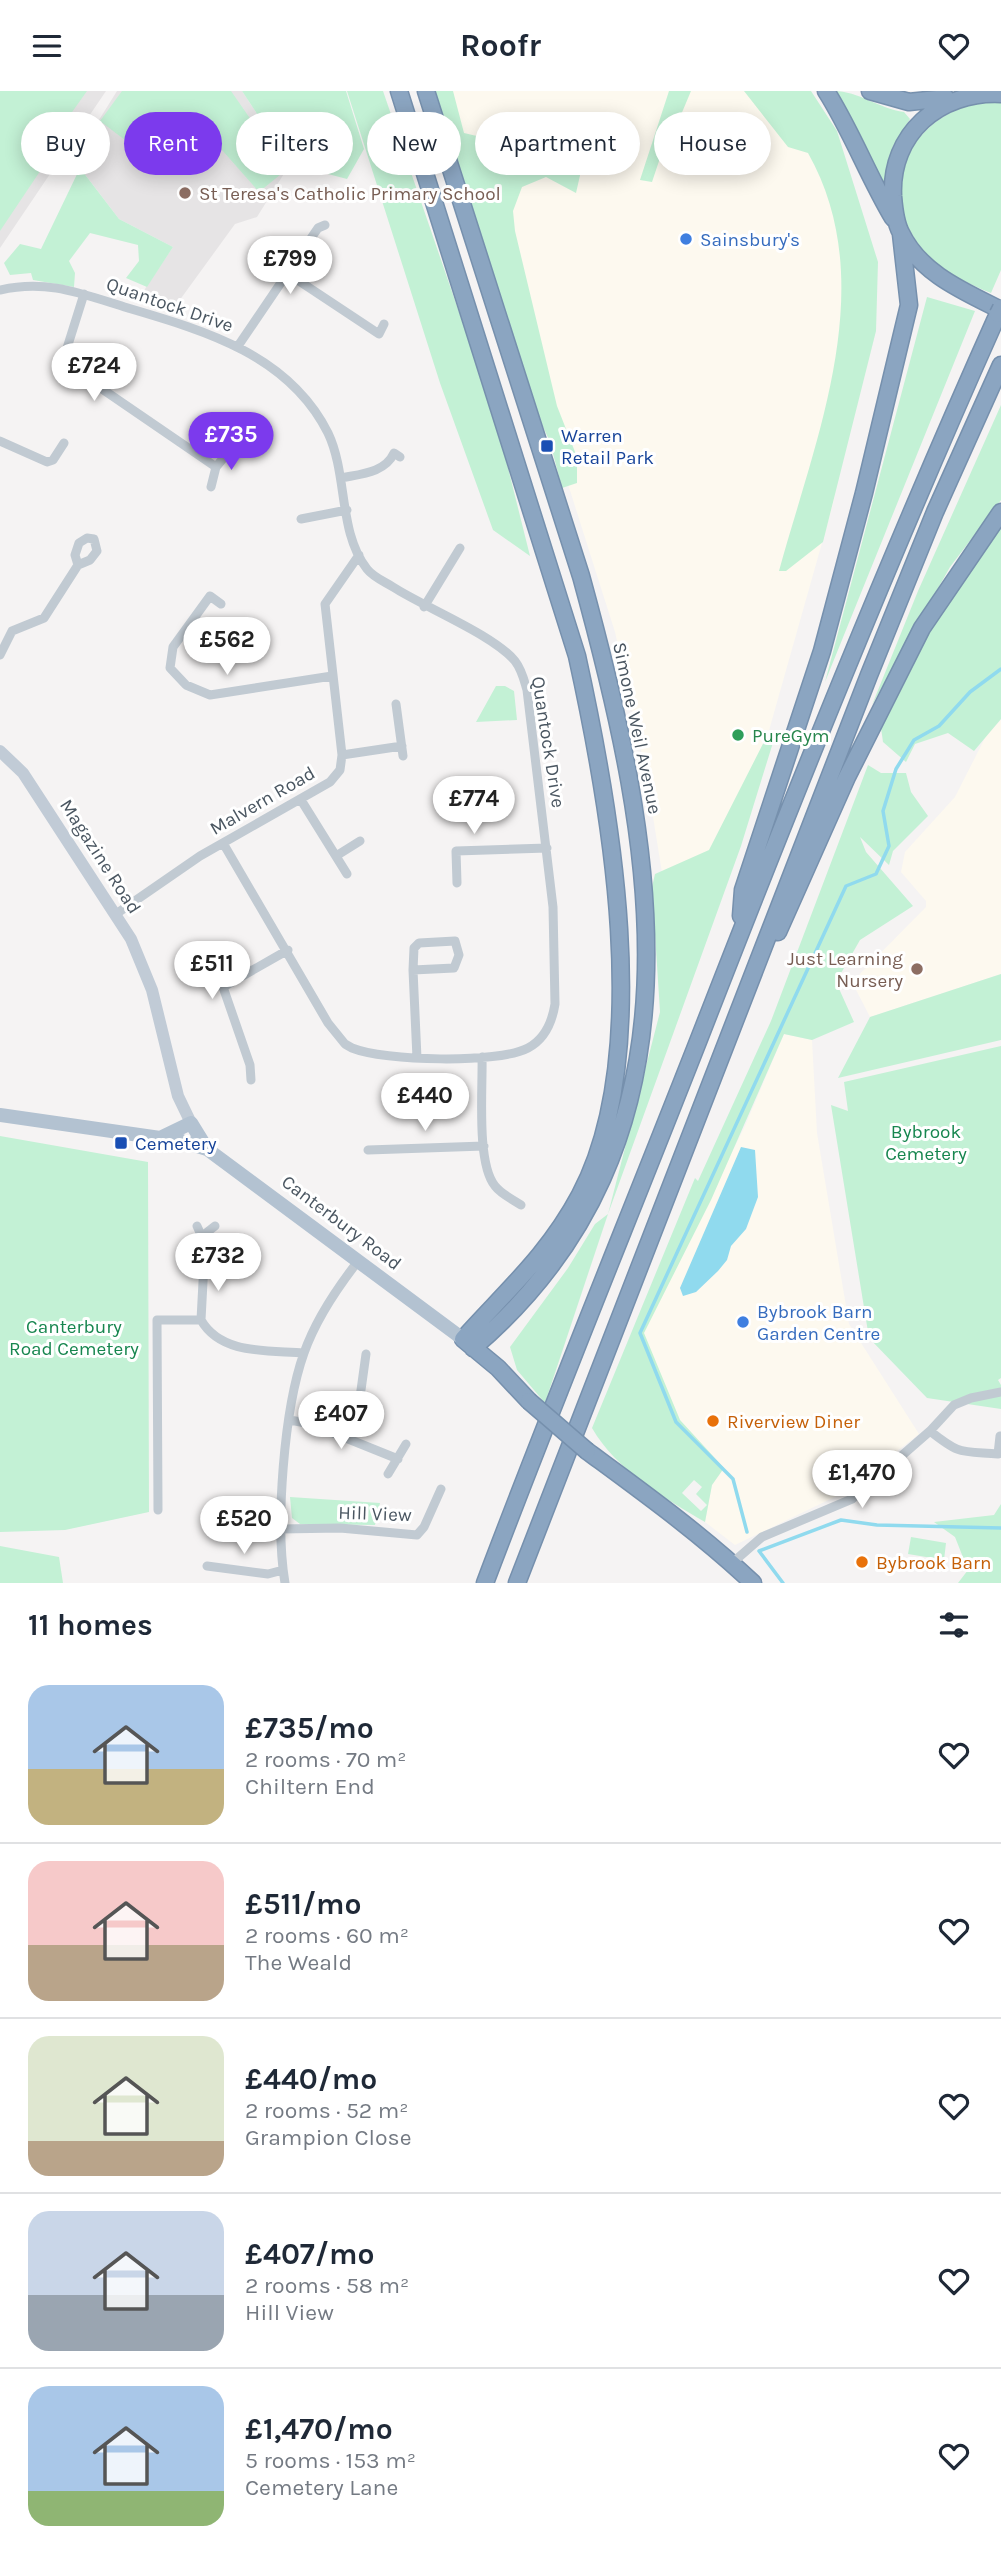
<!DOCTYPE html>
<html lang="en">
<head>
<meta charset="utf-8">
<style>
  :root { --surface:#fff; --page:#f2f2f3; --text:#1f2937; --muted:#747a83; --line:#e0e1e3; --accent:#7c3aed }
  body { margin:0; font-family:Karla,sans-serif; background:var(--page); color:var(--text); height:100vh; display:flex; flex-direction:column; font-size:26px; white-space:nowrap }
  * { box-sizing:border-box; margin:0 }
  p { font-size:23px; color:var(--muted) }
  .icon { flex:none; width:38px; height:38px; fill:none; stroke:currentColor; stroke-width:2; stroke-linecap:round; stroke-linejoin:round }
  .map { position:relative; height:1492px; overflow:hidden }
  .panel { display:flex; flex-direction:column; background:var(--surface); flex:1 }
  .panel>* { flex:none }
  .banner { position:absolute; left:21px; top:21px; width:959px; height:63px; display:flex; gap:14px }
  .price { position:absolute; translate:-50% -60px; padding:0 16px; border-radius:24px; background:#fff; color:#222; font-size:23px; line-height:46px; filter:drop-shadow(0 2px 4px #0008) }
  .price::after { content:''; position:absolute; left:50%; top:42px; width:21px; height:16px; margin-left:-10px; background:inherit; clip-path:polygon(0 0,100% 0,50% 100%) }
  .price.active { background:var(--accent); color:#fff }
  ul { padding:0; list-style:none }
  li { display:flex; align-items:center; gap:21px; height:175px; padding:0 28px }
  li+li { border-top:2px solid var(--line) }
  li span { display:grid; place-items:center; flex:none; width:196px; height:140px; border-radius:21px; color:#555 }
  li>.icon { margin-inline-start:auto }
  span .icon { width:84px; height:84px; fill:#fffc; stroke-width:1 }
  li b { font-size:30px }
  h2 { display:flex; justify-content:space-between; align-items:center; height:84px; padding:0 28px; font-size:30px }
  .pill { padding:0 24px; border-radius:32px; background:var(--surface); box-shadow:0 4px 18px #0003; font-size:24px; line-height:63px }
  .pill.active { background:var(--accent); color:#fff }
  header { display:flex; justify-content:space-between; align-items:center; height:91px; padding:0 28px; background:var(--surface); font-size:32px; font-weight:700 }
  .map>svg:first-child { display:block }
  .commercial { fill:#fdf9ef }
  .education { fill:#e6e4e5 }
  .green { fill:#c3f1d5; fill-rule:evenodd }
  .water { fill:#90daee }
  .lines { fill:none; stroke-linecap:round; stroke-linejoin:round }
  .stream { stroke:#90daee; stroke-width:3.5 }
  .highway-casing { stroke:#7690ad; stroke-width:19 }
  .street { stroke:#c1cad2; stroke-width:9 }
  .secondary { stroke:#c1cbd6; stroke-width:12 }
  .primary { stroke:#b3c2d1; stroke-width:14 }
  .highway { stroke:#8ba5c1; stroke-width:16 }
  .highway-bridge-casing { stroke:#7690ad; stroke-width:19; stroke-linecap:butt }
  .highway-bridge { stroke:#8ba5c1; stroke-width:16 }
  .education-dot { fill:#8d6e63; stroke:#fff; stroke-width:2.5 }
  .shop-dot { fill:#3f7fe0; stroke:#fff; stroke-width:2.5 }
  .transit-dot { fill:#1a4fb4; stroke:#fff; stroke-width:2.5 }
  .leisure-dot { fill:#2e9e5b; stroke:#fff; stroke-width:2.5 }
  .food-dot { fill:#e8710a; stroke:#fff; stroke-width:2.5 }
  .labels { text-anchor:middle; stroke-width:6; stroke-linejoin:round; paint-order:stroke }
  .education-label { font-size:19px; fill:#785e54; stroke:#fff; text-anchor:start }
  .shop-label { font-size:19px; fill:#366cbe; stroke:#fff; text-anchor:start }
  .street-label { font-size:19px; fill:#4a5661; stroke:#fff }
  .transit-label { font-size:19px; fill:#164399; stroke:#fff; text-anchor:start }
  .leisure-label { font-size:19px; fill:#27864d; stroke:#fff; text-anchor:start }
  .park-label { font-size:19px; fill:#17864f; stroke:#fff }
  .food-label { font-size:19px; fill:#c56008; stroke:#fff; text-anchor:start }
</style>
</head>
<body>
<header><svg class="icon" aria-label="menu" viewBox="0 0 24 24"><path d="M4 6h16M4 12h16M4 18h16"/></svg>Roofr<svg class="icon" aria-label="heart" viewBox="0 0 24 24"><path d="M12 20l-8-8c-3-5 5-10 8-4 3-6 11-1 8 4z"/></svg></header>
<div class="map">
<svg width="1001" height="1492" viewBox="0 0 1001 1492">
  <rect width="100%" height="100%" fill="#f5f3f3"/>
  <path class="commercial" d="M443,0H781L834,68L868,205L833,413L731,774L663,788L646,682L615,541Z
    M1001,629V883L870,926L852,891L926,816V810L901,781L905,761L955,706L986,645Z
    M784,943L812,949L817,1042L849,1233L919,1343L843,1402L735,1454L705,1431L712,1394L724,1377L680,1329L643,1242L745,1035Z"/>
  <path class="education" d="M0,0H106L0,157Z
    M117,0H242L290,73L257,126L235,133L174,217L137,210L173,156L119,128L74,69Z"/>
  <path class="green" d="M0,0H87L70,24L75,28L0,140Z
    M122,0H231L286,79L259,101L199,33L159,75L100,30Z
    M242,0H346L364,58L347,88L290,73Z
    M347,0H383L496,329L530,465L493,439L440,292Z
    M435,0H453L464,42L494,49L525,64L548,62L581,80L576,102L546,86L522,96L513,120L515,140L557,315L577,366V392L562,397L550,351L535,318Z
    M669,0H691L678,31L676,46L665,52L652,91L640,89Z
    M744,0H811L837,40L878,171L876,240L823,451L786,480H779C815,348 882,193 808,62L788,56Z
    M834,0C858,0 880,18 904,21L910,28L893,55L885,98Z
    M984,10H1001V179L991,202C966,192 941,180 923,159C872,97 911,24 984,10Z
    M80,77L119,128L173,156L147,196L126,187L139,170L138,154L90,142L69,170L75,182L74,196L33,189L31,182L10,184L4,172L20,153L41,158Z
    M927,206L975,220L825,591Z
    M1001,314V409L950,476L872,614L918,500Z
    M1001,435V628L974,660L948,642L915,653L906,671L883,651L880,630L928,542Z
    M496,595H505L514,600L517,629L476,631Z
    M769,641L775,645L741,755L608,1123L545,1312L517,1279L510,1256L568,1177L595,1133L608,1123L660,921L652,796L655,783L709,759Z
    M868,674L881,682H906L911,701L928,725L893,760L889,774L860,746L866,761L913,815L860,849L836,891L854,931L812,949L784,943L711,1109L644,1242L680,1329L724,1377L712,1394L705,1431C664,1407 616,1379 592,1337L695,1087L698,1090L771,930ZM694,1389L702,1396L696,1403L707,1414L701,1420L682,1402Z
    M1001,883V949L838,987L870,926Z
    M1001,955V1287L998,1289L1001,1294V1318L927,1307L869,1247L831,1014L848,1020L844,991Z
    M0,1045L148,1071L149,1421L65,1439L0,1441Z
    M290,1406L380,1412L375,1434L300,1433L292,1427Z
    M1001,1413V1492H958L968,1479L955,1446L934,1431L994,1424Z
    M911,1446L946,1452L944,1469L908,1463Z
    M0,1455L59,1466L63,1492H0Z"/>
  <path class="water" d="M741,1056L755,1059L758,1106L746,1138L731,1155L727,1169L718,1180L696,1201L683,1205L680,1197Z"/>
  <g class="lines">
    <path class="stream" d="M747,1441L733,1388L676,1331L640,1242L846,795L876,783L889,755L883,720L896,678L914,649L939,635L970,601L1001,578
      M783,1492L759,1460L841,1429L877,1434L1001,1437"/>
    <g class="highway-casing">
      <path id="highway" d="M399,0L577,565C610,715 655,963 580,1104C548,1164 507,1199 463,1248L498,1277L529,1310
        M426,0L581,485C655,754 715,1051 473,1257
        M826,0C852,41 868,85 893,127
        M870,0L909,11L946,7
        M1001,3C939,0 890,43 893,105C894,117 895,131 901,142C920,182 963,200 1001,219
        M741,825L743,799L822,560L864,402L909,214L901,143
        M778,841L847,686L922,537L1001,421
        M587,1360C644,1402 701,1443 753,1492
        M485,1492C554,1309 628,1129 699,948C794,704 891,462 998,223
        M517,1492L869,584L935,421L1001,274"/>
    </g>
    <path class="street" d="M287,182L379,243L384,233
      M0,199C48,188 82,203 128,217C206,240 289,264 328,342C348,384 338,441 367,478C373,486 385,491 393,496C424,516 494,544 515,570C522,579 524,589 527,599L553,816L555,913C552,932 545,948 528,957C498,973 384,970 352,957L345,953L328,932L223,752
      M84,203L67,257L70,276L216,376
      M238,255L318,137L325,134
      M0,350L47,371L53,369L64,352
      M341,387C360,383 385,382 394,362L400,366
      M211,396L216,376L231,358
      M301,428L347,419
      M221,513L210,505L173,556L170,577L186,594L210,604L332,585
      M424,516L460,457
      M0,564L12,540L44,527L78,474L90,469L97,460L94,448L87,447L79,452L75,464L78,474
      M396,613L403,665
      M342,664L402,655
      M301,709L347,783
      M336,765L360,750
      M457,792L456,760L547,757
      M116,823L200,765L330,691L340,679L342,664L325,513L359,464
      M455,850L459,864L454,877L413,879L414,857L419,852Z
      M413,879L417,967
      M216,885L223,896L250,974L251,989
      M223,896L288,859
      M482,966C483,996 476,1072 495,1095C501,1103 512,1108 521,1114
      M368,1059L484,1055
      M197,1135L205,1153L201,1229C221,1264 268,1259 304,1262
      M201,1146L215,1135
      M290,1329L311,1333L398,1368
      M930,1340C960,1364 960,1360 998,1363L1000,1345
      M347,1346L356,1335L366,1263
      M388,1383L406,1353
      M158,1419L157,1229H201
      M281,1438L340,1437L417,1444L424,1436L441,1398
      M731,1473L762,1446L852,1408L930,1340L954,1314L971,1307L1001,1301
      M207,1475L268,1483L283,1479
      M285,1492C275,1433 284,1318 304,1262C316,1228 337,1197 359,1169"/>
    <path class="secondary" d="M0,660L23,682L131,848L152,899L178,1005L191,1032"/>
    <path class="primary" d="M0,1024L181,1050L207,1058L463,1248
      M162,1046L191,1032L207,1058"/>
    <use href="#highway" class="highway"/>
    <g class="highway-bridge-casing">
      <path id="highway-bridge" d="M998,223L1001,217
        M529,1310L587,1360"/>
    </g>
    <use href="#highway-bridge" class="highway-bridge"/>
  </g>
  <g class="education-dot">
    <circle cx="185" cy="102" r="7"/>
    <circle cx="917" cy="878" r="7"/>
  </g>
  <g class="shop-dot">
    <circle cx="686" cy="148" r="7"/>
    <circle cx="743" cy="1231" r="7"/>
  </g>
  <g class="transit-dot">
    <rect x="540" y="348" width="14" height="14" rx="3.5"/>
    <rect x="114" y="1045" width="14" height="14" rx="3.5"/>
  </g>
  <circle class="leisure-dot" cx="738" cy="644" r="7"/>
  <g class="food-dot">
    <circle cx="713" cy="1330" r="7"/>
    <circle cx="862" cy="1471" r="7"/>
  </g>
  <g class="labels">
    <g class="education-label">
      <text x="199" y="109">St Teresa's Catholic Primary School</text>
      <text x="903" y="874" text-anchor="end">Just Learning<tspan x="903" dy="22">Nursery</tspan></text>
    </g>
    <g class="shop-label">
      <text x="700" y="155">Sainsbury's</text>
      <text x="757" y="1227">Bybrook Barn<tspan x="757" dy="22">Garden Centre</tspan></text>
    </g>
    <g class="street-label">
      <text transform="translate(170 213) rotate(19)" y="7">Quantock Drive</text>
      <text transform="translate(638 637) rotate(78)" y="7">Simone Weil Avenue</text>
      <text transform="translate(549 651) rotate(81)" y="7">Quantock Drive</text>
      <text transform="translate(262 709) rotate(-30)" y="7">Malvern Road</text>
      <text transform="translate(101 765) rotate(57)" y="7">Magazine Road</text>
      <text transform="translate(342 1131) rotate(37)" y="7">Canterbury Road</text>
      <text transform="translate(375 1422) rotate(2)" y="7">Hill View</text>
    </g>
    <g class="transit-label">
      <text x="561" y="351">Warren<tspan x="561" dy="22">Retail Park</tspan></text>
      <text x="135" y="1059">Cemetery</text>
    </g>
    <g class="leisure-label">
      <text x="752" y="651">PureGym</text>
    </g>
    <g class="park-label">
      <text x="926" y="1047">Bybrook<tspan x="926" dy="22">Cemetery</tspan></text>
      <text x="74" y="1242">Canterbury<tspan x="74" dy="22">Road Cemetery</tspan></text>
    </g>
    <g class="food-label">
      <text x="727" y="1337">Riverview Diner</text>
      <text x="876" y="1478">Bybrook Barn</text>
    </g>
  </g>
</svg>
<b class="price" style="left:290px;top:205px">£799</b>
<b class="price" style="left:94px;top:312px">£724</b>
<b class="price active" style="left:231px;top:381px">£735</b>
<b class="price" style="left:227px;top:586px">£562</b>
<b class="price" style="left:474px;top:745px">£774</b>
<b class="price" style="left:212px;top:910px">£511</b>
<b class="price" style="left:425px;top:1042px">£440</b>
<b class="price" style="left:218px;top:1202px">£732</b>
<b class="price" style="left:341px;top:1360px">£407</b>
<b class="price" style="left:862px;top:1419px">£1,470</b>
<b class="price" style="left:244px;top:1465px">£520</b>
<div class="banner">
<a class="pill">Buy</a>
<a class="pill active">Rent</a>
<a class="pill">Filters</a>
<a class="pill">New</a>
<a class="pill">Apartment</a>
<a class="pill">House</a>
</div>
</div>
<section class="panel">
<h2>11 homes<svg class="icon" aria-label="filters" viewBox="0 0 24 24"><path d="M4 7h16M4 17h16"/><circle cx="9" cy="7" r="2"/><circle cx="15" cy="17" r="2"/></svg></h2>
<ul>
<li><span style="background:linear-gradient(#a9c7e8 60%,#c2b280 0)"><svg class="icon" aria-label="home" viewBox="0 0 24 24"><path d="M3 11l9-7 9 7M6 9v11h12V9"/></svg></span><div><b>£735/mo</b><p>2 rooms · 70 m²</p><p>Chiltern End</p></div><svg class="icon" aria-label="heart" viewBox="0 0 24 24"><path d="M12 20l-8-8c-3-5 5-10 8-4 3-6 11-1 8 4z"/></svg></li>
<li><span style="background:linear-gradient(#f6c9c9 60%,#b9a48a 0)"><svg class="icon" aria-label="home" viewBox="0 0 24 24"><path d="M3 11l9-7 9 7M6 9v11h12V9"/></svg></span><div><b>£511/mo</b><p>2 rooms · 60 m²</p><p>The Weald</p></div><svg class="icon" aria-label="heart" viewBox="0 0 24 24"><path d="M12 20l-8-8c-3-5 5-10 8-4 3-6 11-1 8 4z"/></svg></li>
<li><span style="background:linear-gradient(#dfe7d0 75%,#b9a48a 0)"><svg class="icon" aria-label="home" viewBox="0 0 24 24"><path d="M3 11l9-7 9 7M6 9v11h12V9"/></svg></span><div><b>£440/mo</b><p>2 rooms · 52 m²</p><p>Grampion Close</p></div><svg class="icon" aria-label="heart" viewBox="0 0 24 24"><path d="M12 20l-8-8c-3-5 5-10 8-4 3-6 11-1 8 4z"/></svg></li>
<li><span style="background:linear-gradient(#c9d6e8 60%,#9aa5b1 0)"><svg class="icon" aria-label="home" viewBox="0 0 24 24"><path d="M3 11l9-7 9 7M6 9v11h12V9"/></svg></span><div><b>£407/mo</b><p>2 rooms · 58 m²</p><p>Hill View</p></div><svg class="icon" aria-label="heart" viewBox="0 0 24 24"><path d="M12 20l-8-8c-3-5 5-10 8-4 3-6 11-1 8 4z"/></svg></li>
<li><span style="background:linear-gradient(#a9c7e8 75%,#8fb573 0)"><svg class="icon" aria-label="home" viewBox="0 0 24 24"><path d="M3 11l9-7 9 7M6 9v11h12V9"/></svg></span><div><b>£1,470/mo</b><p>5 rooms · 153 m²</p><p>Cemetery Lane</p></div><svg class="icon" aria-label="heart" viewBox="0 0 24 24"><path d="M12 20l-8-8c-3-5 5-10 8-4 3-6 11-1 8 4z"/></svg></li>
</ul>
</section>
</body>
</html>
